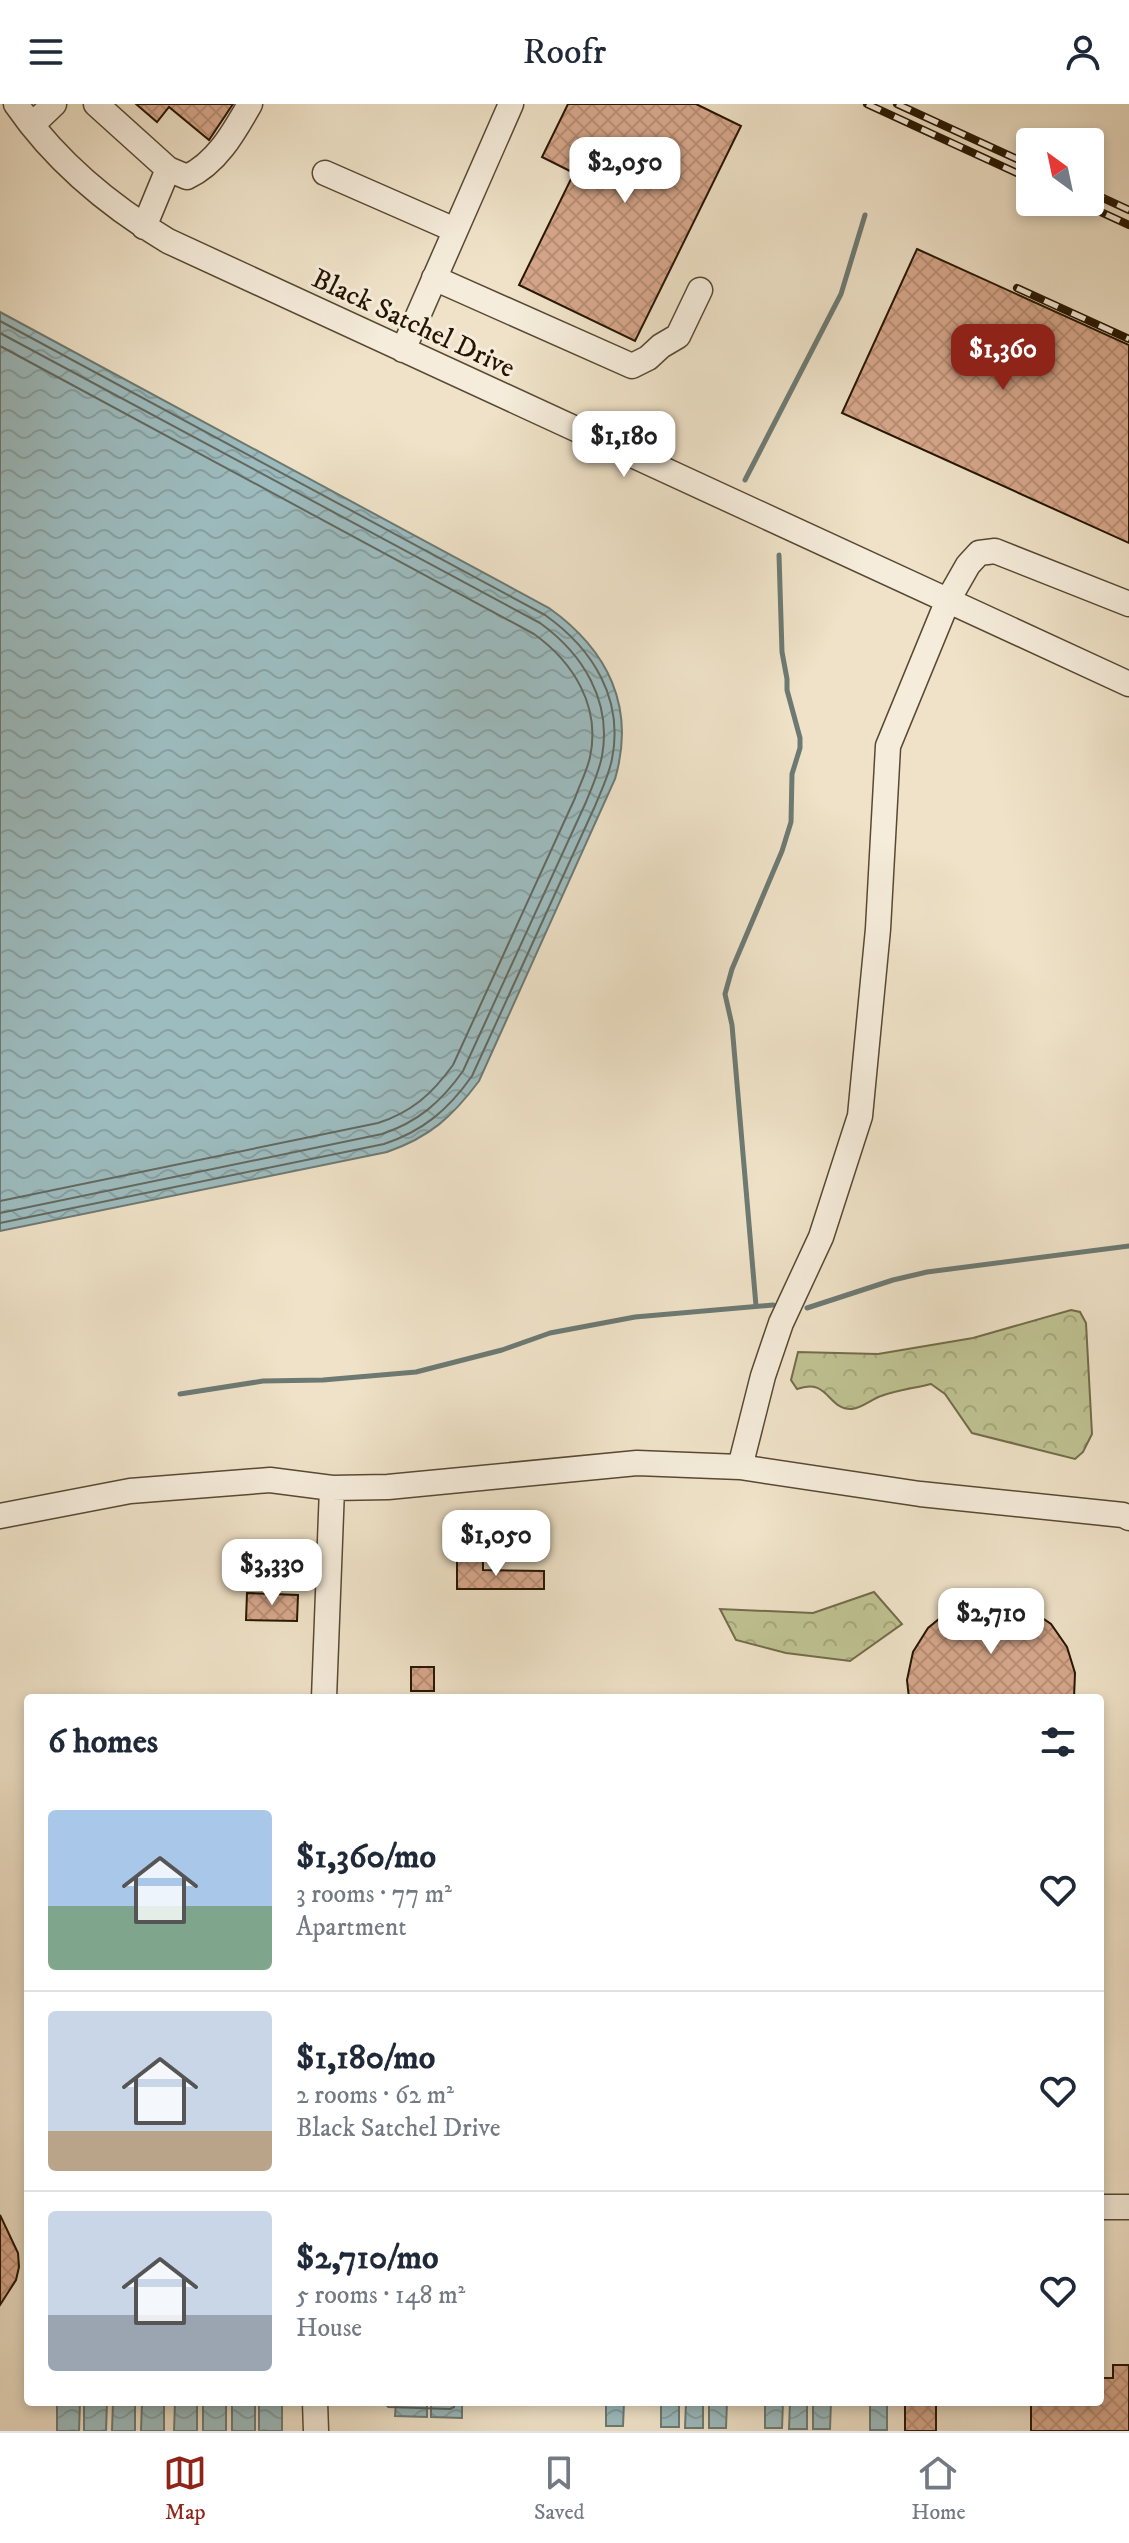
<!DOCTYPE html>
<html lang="en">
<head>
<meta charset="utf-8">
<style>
  :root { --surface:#fff; --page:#f6f6f7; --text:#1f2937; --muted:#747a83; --line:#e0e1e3; --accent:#8f2418 }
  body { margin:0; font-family:"IM FELL DW Pica",serif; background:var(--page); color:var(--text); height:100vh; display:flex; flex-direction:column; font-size:30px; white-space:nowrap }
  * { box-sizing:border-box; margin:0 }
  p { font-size:26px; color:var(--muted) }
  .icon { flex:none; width:44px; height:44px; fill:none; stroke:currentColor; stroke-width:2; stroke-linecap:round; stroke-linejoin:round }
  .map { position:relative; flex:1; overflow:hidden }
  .drawer { position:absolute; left:24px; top:1590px; width:1080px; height:712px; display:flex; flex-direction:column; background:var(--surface); border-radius:8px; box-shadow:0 4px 12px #0003 }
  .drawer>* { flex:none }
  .needle { width:52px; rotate:327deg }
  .tools { position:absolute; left:1016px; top:24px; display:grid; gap:16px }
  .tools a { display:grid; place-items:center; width:88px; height:88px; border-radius:8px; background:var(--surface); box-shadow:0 4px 12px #0003; font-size:40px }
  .price { position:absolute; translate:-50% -68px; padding:0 18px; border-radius:16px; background:#fff; color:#222; font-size:26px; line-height:52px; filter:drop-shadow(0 2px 4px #0008) }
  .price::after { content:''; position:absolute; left:50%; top:48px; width:24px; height:18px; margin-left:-12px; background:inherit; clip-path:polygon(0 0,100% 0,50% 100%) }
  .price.on { background:var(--accent); color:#fff }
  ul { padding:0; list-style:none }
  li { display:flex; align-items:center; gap:24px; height:200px; padding:0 24px }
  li+li { border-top:2px solid var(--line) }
  li span { display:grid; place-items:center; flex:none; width:224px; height:160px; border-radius:8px; color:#555 }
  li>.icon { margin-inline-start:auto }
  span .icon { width:96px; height:96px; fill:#fffc; stroke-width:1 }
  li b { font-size:34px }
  h2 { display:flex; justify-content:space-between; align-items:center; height:96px; padding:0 24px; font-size:34px }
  header { display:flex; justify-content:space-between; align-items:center; height:104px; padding:0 24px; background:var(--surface); font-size:36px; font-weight:600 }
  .tabs { display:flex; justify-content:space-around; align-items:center; height:112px; border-top:2px solid var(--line); background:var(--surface); font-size:22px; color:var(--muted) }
  .tabs a { display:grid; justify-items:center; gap:4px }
  .tabs .on { color:var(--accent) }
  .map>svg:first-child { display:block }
  .forest { fill:url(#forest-crowns); stroke:#726c4a; stroke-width:2 }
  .water { fill:url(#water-waves); stroke:#6d7a73; stroke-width:2 }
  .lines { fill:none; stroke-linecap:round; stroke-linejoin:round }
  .shore { stroke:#626960; stroke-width:2 }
  .stream { stroke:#6d7a73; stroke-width:5 }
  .building { fill:url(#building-cross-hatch); stroke:#261601; stroke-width:2 }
  .minor-casing { stroke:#584933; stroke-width:27 }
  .minor { stroke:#f5ecdb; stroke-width:24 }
  .rail-casing { stroke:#261601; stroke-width:8 }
  .rail { stroke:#f5ecdb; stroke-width:5; stroke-dasharray:15; stroke-linecap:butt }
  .labels { text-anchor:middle; stroke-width:6; stroke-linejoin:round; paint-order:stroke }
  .street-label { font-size:28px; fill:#261601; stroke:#f5ecdb }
</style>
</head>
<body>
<header><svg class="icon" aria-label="menu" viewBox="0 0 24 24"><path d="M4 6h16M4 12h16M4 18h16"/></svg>Roofr<svg class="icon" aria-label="person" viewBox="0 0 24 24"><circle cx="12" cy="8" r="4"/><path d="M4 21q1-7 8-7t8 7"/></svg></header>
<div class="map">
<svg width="1129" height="2327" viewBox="0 0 1129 2327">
  <defs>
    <pattern id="forest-crowns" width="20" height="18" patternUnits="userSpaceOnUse" patternTransform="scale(2)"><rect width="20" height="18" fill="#bfc292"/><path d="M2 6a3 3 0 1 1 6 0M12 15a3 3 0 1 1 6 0" fill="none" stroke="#a4a67c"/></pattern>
    <pattern id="water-waves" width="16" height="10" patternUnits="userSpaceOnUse" patternTransform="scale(2)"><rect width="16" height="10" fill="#9dbcbf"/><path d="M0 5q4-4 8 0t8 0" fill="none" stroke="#87a1a2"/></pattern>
    <pattern id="building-cross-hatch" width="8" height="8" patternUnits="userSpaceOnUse" patternTransform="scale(2)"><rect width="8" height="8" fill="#d7a78b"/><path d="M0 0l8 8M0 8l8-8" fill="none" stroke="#b88f76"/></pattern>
  </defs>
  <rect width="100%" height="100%" fill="#efe2c8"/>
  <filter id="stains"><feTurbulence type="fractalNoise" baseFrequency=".0025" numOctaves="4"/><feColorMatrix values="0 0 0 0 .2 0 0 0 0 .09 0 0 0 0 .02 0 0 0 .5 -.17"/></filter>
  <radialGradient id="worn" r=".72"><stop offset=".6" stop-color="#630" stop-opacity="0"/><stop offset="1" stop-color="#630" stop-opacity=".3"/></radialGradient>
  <path class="forest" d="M1071,1206L1080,1208L1086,1219L1092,1330L1083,1348L1075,1355L972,1329L945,1290L931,1280C915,1284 897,1286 881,1292C872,1295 862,1304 852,1305C827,1306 829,1273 797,1285L791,1276L798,1248L878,1250L973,1234Z
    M874,1488L902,1520L850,1557L786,1549L736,1536L720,1505L813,1509Z"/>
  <path class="water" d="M0,208L549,504C608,546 636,603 615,675L479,977C452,1013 430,1033 387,1048L0,1127Z
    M57,2298H80L79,2327H57Z
    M84,2298H107L106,2327H84Z
    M113,2298H135V2327H112Z
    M142,2298H164V2327H141Z
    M175,2298H197V2327H174Z
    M396,2298H427V2313L395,2312Z
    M431,2298H462V2314L431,2313Z
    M606,2298H624L623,2322H606Z
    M661,2298H679V2323H661Z
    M686,2298H703V2324H685Z
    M709,2298H727L726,2324H709Z
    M765,2298H783L782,2324H765Z
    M790,2298H807V2325H789Z
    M813,2298H831L830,2325H813Z
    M870,2298H887V2326H870Z
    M203,2299H226V2327H203Z
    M232,2299H255V2327H232Z
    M259,2299L282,2300V2327H259Z"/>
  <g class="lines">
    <path class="shore" d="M0,217L545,511C593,545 624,595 612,655C609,671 601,687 595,702L472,972C448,1006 423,1027 384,1040L0,1119
      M0,229L540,519C583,550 612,597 602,652C599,668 592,683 586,698L463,967C441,998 418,1018 382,1030L0,1109
      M0,242L534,530C573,558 601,602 590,653C587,667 580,680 575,694L453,961C432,990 412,1008 378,1019L0,1097
      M384,2298L388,2303L450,2305L454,2303L455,2298"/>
    <path class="stream" d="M745,376L841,190L865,111
      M756,1202L732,921L725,890L732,865L782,747L791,718L792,670L800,644V634L787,586V575L782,548L779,451
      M807,1204L893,1176L927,1168L1129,1142
      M180,1290L263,1277L323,1276L416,1268L502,1246L550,1229L635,1213L773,1201"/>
  </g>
  <path class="building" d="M136,0H233L209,36L169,3L157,18Z
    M568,0H696L741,22L635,237L519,181L574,69L542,53Z
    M917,145L1129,241V439L842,309Z
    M457,1457H483V1466L544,1467V1485H457Z
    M247,1489L298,1491L297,1517L246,1516Z
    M1003,1496L1029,1505L1051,1520L1067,1543L1075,1569L1074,1594H909L907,1576L913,1548L928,1524L950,1506L976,1497Z
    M411,1563H434V1587H411Z
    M0,2111L18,2149L19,2163L16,2176L0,2201Z
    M1113,2261H1129V2327H1031V2298H1100V2274H1113Z
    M905,2300H936V2327H905Z"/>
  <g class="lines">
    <g class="minor-casing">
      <path id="minor" d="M16,0C56,58 108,101 168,137L1129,580
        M96,0L168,65L187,73C217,59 234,28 250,0
        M32,21L54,0
        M325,69L455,126
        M144,123L168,65
        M434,174L632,262L648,254L661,242L678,232L700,186
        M403,246L511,0
        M740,1363L763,1272L781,1219L821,1133L860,1012L878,825L888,642L948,496L968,461L979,449L995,447L1129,500
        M0,1412L130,1387L270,1376L332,1384
        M324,1594L332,1384L388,1383L637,1359L740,1363L920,1390L1123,1411L1129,1414
        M1100,2103H1129
        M315,2298L316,2327"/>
    </g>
    <use href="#minor" class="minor"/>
    <g class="rail-casing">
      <path id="rail" d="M867,0L1030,75
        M897,0L1030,61
        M1090,88L1129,106
        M1079,98L1129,121
        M1017,184L1129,235"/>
    </g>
    <use href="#rail" class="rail"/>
  </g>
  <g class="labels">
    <g class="street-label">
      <text transform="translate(414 218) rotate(25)" y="10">Black Satchel Drive</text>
    </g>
  </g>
  <rect width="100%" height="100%" filter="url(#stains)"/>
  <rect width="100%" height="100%" fill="url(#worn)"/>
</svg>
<div class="tools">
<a><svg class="needle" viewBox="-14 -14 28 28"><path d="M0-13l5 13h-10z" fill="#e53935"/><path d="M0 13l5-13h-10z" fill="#747a83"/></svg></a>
</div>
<b class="price" style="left:625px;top:101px">$2,050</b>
<b class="price on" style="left:1003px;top:288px">$1,360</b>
<b class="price" style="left:624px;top:375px">$1,180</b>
<b class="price" style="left:496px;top:1474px">$1,050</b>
<b class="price" style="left:272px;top:1503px">$3,330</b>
<b class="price" style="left:991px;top:1552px">$2,710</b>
<section class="drawer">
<h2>6 homes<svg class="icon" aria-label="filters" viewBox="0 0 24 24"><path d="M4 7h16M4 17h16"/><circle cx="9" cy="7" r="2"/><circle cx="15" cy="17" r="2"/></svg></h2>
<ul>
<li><span style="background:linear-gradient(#a9c7e8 60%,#7fa58c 0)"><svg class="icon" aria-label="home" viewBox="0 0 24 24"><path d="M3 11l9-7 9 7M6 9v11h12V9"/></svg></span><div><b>$1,360/mo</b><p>3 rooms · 77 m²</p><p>Apartment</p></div><svg class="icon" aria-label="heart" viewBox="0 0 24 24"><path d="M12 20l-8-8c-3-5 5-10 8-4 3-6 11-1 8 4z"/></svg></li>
<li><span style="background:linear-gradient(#c9d6e8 75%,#b9a48a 0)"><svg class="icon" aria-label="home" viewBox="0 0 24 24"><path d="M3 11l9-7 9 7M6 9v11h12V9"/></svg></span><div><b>$1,180/mo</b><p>2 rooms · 62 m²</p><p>Black Satchel Drive</p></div><svg class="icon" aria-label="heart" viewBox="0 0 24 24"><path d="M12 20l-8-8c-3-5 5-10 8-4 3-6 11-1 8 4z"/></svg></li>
<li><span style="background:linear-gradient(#c9d6e8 65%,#9aa5b1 0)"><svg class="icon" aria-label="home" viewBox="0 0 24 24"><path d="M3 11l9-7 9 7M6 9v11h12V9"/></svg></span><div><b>$2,710/mo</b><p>5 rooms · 148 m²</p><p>House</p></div><svg class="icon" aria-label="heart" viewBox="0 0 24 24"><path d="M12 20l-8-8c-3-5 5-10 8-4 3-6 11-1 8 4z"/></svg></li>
</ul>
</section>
</div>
<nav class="tabs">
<a class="on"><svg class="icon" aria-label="map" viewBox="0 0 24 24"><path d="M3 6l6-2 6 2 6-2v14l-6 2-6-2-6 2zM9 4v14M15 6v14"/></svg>Map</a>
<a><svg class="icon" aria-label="saved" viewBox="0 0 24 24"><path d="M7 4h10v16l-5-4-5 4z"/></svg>Saved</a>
<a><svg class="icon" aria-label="home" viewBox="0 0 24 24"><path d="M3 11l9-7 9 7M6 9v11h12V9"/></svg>Home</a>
</nav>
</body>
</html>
